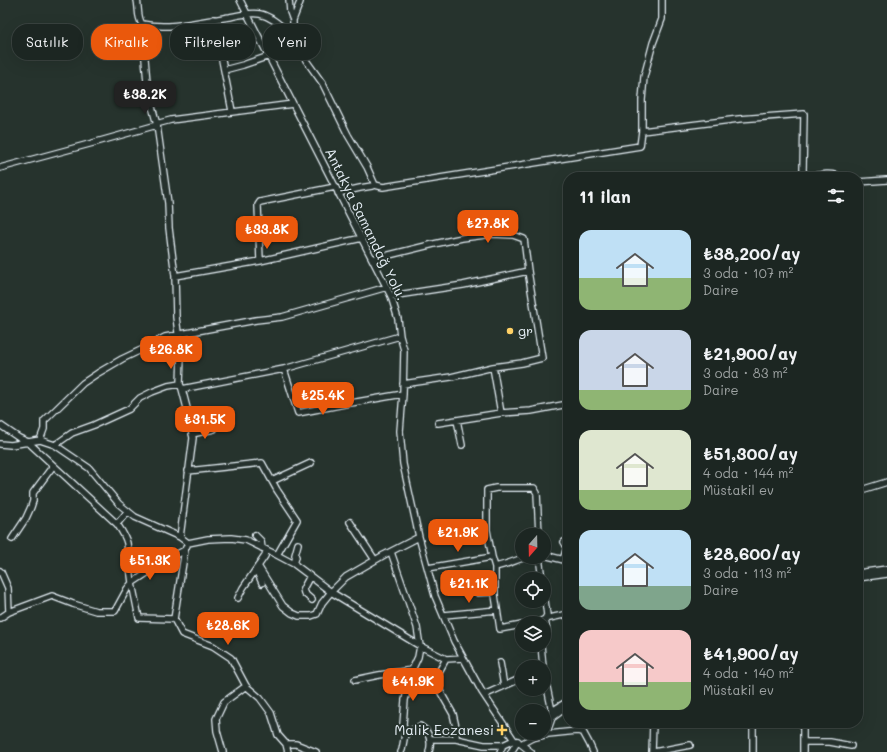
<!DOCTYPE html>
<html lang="tr">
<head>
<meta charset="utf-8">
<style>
  :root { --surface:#1c2622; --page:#252e2a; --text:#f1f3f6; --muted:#a0a5a5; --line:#3a4340; --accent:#ea580c }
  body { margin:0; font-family:Mali,sans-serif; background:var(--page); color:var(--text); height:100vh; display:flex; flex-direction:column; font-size:15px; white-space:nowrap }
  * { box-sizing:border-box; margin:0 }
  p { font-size:13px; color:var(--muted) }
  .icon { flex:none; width:22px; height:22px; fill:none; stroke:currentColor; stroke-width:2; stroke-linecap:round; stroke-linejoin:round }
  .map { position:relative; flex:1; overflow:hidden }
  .drawer { position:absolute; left:563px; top:172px; width:300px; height:556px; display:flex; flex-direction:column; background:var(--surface); border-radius:16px; box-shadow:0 4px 16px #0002,0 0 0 1px var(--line) }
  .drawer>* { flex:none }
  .top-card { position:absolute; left:12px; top:24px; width:380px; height:36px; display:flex; gap:8px }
  .needle { width:26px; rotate:200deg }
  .buttons { position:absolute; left:515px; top:528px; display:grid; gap:8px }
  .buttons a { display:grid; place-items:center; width:36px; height:36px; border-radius:50%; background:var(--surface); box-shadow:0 4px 16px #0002,0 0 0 1px var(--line); font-size:20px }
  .price { position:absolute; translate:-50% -34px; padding:0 9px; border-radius:8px; background:var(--accent); color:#fff; font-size:13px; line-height:26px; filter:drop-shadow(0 1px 2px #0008) }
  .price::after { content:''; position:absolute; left:50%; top:24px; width:12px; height:9px; margin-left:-6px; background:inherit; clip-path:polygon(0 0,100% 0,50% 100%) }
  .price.on { background:#222; color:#fff }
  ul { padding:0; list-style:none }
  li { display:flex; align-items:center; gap:12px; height:100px; padding:0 16px }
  li span { display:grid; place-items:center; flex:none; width:112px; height:80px; border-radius:12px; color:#555 }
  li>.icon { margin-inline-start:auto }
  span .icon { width:48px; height:48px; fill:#fffc; stroke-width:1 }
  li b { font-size:17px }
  h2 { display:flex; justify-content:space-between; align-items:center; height:48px; padding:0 16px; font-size:17px }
  .pill { padding:0 14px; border-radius:16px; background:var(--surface); box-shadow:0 4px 16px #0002,0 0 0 1px var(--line); font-size:14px; line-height:36px }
  .pill.on { background:var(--accent); color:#fff }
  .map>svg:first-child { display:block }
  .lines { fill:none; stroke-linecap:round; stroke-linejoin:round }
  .minor-casing { stroke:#e8f1f8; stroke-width:8 }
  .minor { stroke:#26332d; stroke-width:5.5 }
  .poi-dot { fill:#ffd166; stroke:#26332d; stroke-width:1.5 }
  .labels { text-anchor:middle; stroke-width:4; stroke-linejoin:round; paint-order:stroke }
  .street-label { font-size:14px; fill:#e8f1f8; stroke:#26332d }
  .poi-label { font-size:14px; fill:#e8f1f8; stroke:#26332d; text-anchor:start }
</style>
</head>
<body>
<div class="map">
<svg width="887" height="752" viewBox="0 0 887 752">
  <rect width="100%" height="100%" fill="#26332d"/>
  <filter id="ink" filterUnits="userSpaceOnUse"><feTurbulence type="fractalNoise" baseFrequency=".025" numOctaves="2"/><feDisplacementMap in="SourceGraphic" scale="8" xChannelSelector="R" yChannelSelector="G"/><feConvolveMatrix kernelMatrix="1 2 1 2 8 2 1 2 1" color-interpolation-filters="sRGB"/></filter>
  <g filter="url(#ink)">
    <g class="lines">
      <g class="minor-casing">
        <path id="minor" d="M137,0C139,8 137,17 142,24L147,82L150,99L157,125L168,203L169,228L175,276L176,317L181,356L180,384L182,389L188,412L193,438L180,537
          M240,0L391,296L398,319L400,336L404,350L403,394L400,431L403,464L419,537L435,596L454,641L482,692L514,740L521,744L532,738L548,734L577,731L583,732L589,743L593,752
          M289,0L290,12L293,20
          M300,2L293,20V36L303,56L323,84L348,135L367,167L375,185
          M214,19L232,111
          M142,24C171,30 201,21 230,17C239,15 250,12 260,14C273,17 283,28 293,36
          M293,33L309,31
          M224,70L243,65L269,56
          M156,124L171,120L293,104
          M642,131L739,119L804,114L803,170L805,176L808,177C819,175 831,172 841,177
          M0,168L93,143L157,125
          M858,182L887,180
          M338,193L360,188L372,186L375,185L383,187L640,146L642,131V100L644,77L653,43L662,19V0
          M373,259L434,244L462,238L493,234L513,235L524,239L528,271L542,358L522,363L493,367L451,377L403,384
          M260,261L258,205L260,202L335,187
          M175,276L260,261L362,238
          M391,296L463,285L528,271
          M493,367L501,413
          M284,369L298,413L345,404L403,394
          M182,389L284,369L400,336
          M457,420L462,445
          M438,423L501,413L531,411L568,404
          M0,425L19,438L28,442L117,524C121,530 125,535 127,543L132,583L139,618L174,619
          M192,434L214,429
          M40,440L44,429V421L83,383L98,373L122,359L143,349L165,337L256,320L282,317L387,287
          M0,444L11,445L40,440L55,445L89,468L119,504L135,517L180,537L188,543L208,539L231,538L246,540L277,555L294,564L310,576L331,592L420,646L446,659L463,658
          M55,445L72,433L94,425L129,409L140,398L152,392L168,386L180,384
          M188,471L262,463L277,490L297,520L277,555
          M272,481L311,463
          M858,491L887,482
          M350,522L375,560
          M117,524L128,511
          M255,535L261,541L262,548
          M12,539L26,518L31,507L33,501V493L53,466
          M188,543L185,550L174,619L182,634L213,646L231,658L246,686L260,698L271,713L278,735L286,744L288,752
          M391,552L417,627L420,646L418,657L412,670L405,700L403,724L405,731V734L402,750L401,752
          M544,555L568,561
          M539,557L542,579
          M563,560L567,547L564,542
          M294,564L296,557L295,555L298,544
          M258,566L283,606L292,613L299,616H311L317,614L322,603L331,592L346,577L384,555L419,537
          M495,567C506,565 516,560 526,557
          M428,568L492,557
          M260,570L258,574L262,583
          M0,571L1,572L8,588L9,612
          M858,573L887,569
          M310,576L303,589L304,593L312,600
          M858,578L887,574
          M478,593L495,592
          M238,598L243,588L265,556L266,550
          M444,615L497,610
          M0,618L9,612L52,596L73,604L96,611H115L127,589L132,583L170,558L185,550
          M545,619L568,614
          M545,619L547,632
          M539,622L545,619L547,615L544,593
          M522,625L500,629L495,595V567L492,557L487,530V490L496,488H534L537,493L539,535
          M541,645L543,667
          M446,659L435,679L441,693L453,714L456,727V739
          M500,663L504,686
          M544,673L552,711V718L546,735
          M355,680L379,675L412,670
          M484,695L522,678
          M552,711L568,701
          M552,718L568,706
          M753,723V752
          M405,734L420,726C430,732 432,741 429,752
          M431,739H456L484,745H503
          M803,742H830L851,746
          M286,744H296L316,752
          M521,744L531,752
          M223,752L217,731L216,719L224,702L246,686
          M500,752L503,745L514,740
          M511,752L518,741
          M652,752L653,723
          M654,752L690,745
          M803,752V723"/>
      </g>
      <use href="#minor" class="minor"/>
    </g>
  </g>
  <g class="poi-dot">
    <circle cx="510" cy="331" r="4"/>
    <path d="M500 724h4v4h4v4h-4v4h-4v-4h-4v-4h4z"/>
  </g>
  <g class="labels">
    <g class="street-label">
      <text transform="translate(366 224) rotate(64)" y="5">Antakya Samandağ Yolu.</text>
    </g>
    <g class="poi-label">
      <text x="518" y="336">gr</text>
      <text x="494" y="735" text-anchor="end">Malik Eczanesi</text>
    </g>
  </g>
</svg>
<div class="buttons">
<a><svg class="needle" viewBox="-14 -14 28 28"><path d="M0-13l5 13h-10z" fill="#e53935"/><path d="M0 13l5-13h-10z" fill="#a0a5a5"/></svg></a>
<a><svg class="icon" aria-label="locate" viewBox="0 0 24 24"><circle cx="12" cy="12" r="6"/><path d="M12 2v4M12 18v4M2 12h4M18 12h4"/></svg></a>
<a><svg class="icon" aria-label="layers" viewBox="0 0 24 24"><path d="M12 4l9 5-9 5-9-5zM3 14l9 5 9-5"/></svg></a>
<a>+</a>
<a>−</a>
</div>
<b class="price on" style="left:145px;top:115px">₺38.2K</b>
<b class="price" style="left:488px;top:244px">₺27.8K</b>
<b class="price" style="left:267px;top:250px">₺33.8K</b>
<b class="price" style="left:171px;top:370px">₺26.8K</b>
<b class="price" style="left:323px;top:416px">₺25.4K</b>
<b class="price" style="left:205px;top:440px">₺31.5K</b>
<b class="price" style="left:458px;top:553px">₺21.9K</b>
<b class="price" style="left:150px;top:581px">₺51.3K</b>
<b class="price" style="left:469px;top:604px">₺21.1K</b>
<b class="price" style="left:228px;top:646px">₺28.6K</b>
<b class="price" style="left:413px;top:702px">₺41.9K</b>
<div class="top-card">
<a class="pill">Satılık</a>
<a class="pill on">Kiralık</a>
<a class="pill">Filtreler</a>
<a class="pill">Yeni</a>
</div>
<section class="drawer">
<h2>11 ilan<svg class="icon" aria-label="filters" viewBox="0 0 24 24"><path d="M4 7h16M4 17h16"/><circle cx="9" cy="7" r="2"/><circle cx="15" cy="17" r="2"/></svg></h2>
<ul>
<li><span style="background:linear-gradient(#bfe0f5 60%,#8fb573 0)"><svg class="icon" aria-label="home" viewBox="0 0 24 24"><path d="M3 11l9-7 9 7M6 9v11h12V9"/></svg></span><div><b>₺38,200/ay</b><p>3 oda · 107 m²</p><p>Daire</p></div></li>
<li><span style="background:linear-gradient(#c9d6e8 75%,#8fb573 0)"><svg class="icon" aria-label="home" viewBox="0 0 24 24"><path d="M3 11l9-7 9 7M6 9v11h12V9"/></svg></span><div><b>₺21,900/ay</b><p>3 oda · 83 m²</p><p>Daire</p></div></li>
<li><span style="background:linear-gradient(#dfe7d0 75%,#8fb573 0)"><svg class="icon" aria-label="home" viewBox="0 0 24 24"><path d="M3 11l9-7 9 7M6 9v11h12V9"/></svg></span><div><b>₺51,300/ay</b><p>4 oda · 144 m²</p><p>Müstakil ev</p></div></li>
<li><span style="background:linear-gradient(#bfe0f5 70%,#7fa58c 0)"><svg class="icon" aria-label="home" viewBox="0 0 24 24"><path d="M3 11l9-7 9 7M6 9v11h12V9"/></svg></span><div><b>₺28,600/ay</b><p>3 oda · 113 m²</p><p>Daire</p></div></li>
<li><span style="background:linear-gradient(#f6c9c9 65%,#8fb573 0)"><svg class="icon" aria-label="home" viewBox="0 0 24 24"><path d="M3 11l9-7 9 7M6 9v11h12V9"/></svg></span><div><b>₺41,900/ay</b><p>4 oda · 140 m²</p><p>Müstakil ev</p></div></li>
</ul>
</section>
</div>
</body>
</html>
